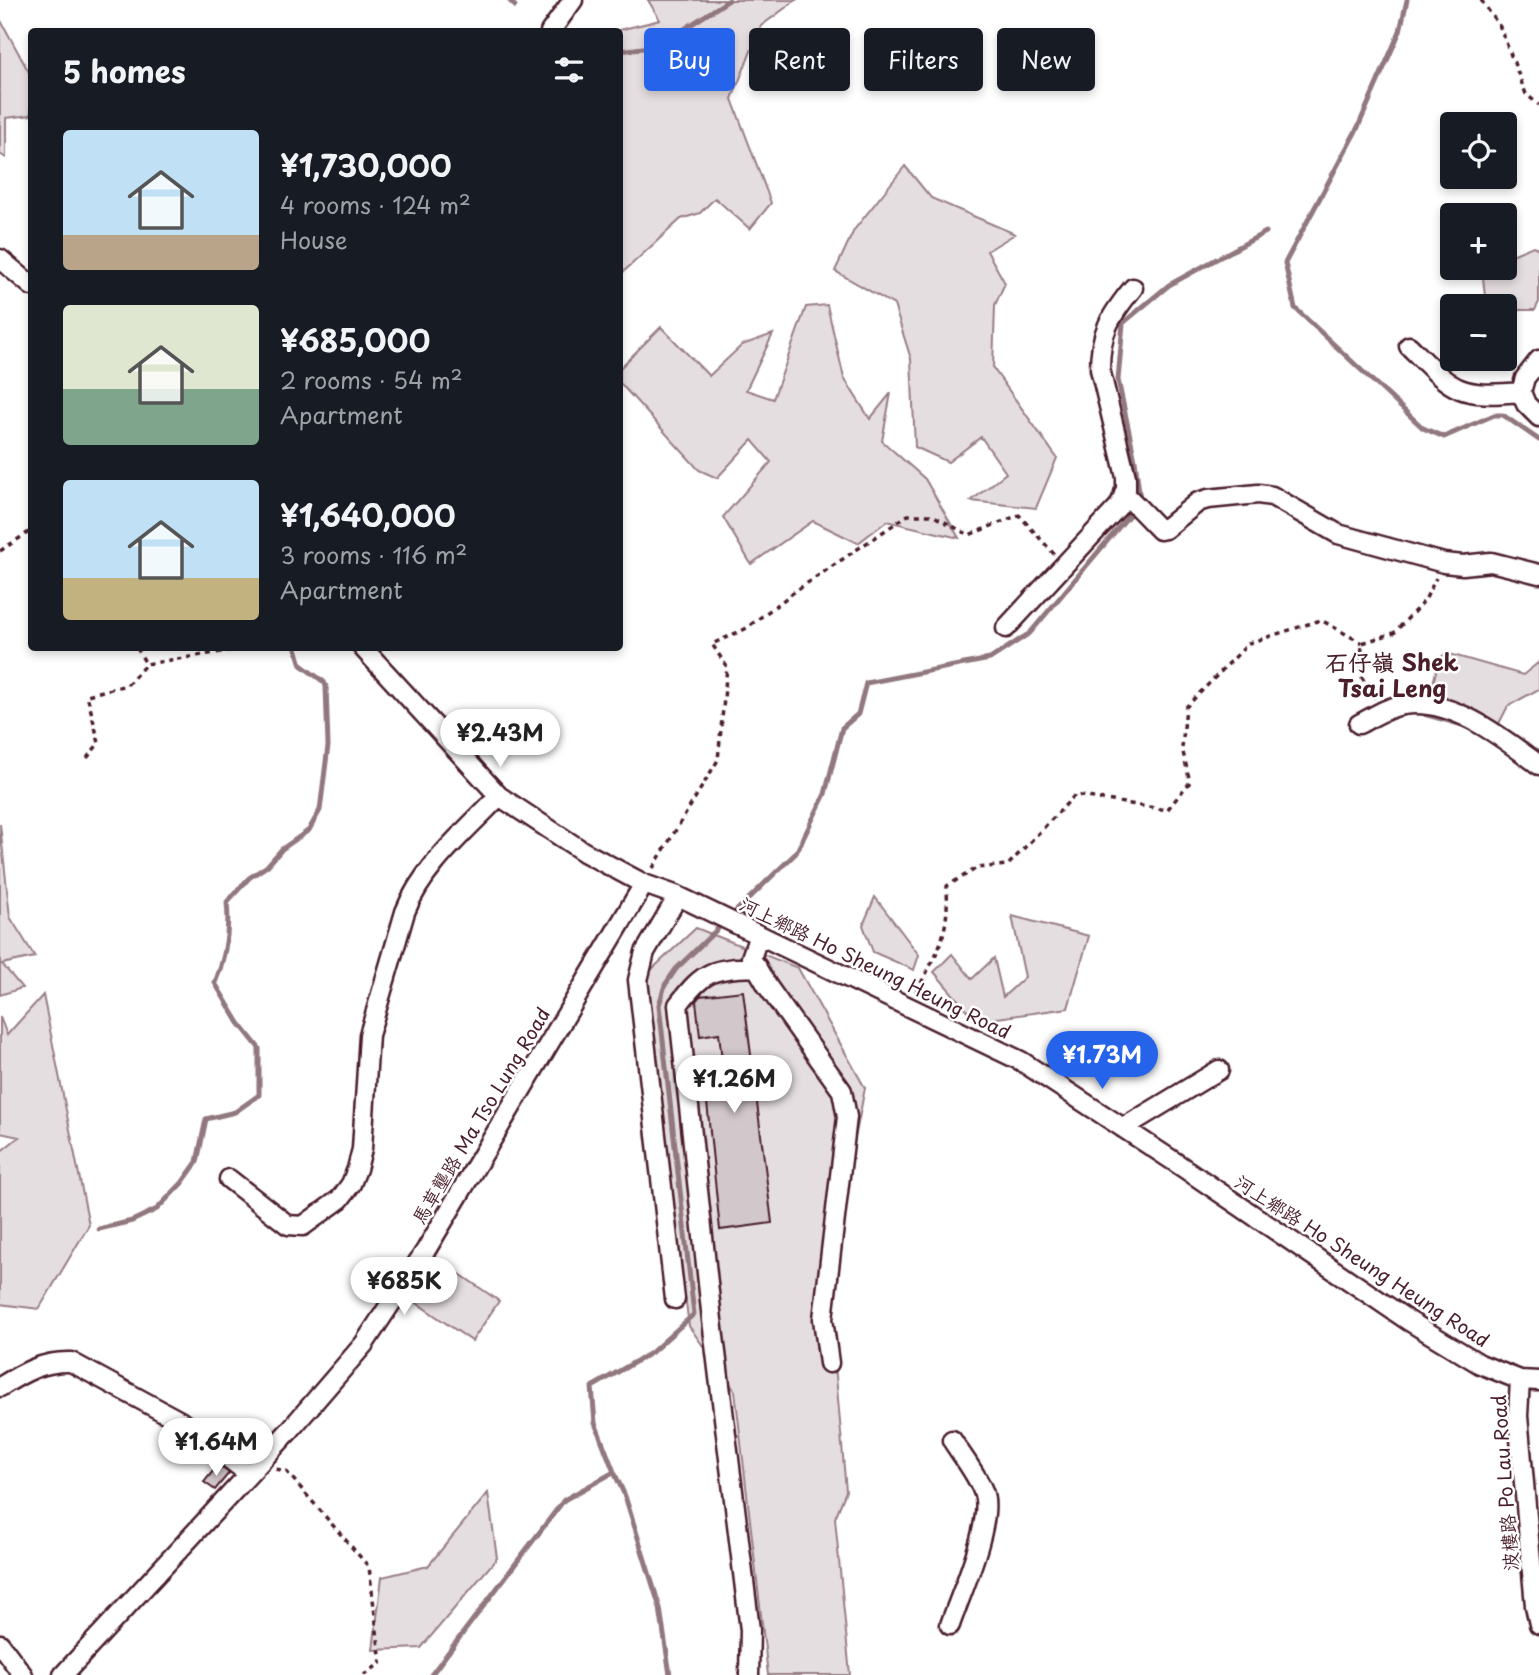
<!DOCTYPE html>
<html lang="en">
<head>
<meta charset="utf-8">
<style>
  :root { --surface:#171b24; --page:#242831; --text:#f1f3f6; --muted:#9ea1a6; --accent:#2563eb }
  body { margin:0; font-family:"Playpen Sans","LXGW WenKai TC",sans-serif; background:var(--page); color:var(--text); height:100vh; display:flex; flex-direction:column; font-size:26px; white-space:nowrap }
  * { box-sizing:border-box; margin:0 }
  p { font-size:23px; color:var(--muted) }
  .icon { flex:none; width:38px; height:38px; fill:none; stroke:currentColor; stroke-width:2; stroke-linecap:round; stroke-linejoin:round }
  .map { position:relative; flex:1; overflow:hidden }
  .sheet { position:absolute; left:28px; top:28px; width:595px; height:623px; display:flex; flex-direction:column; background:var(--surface); border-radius:7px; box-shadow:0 4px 10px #0003 }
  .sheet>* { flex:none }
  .top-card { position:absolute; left:644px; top:28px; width:665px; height:63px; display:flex; gap:14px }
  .fabs { position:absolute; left:1440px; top:112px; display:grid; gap:14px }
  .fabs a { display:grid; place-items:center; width:77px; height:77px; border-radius:7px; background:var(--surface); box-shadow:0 4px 10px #0003; font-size:35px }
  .price { position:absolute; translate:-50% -60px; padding:0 16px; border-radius:24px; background:#fff; color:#222; font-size:23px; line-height:46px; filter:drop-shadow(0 2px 4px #0008) }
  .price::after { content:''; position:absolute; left:50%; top:42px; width:21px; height:16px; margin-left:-10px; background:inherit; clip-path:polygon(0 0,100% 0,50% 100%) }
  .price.on { background:var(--accent); color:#fff }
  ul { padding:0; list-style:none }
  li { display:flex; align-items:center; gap:21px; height:175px; padding:0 35px }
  li span { display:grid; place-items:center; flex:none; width:196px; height:140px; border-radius:7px; color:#555 }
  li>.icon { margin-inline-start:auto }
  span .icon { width:84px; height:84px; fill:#fffc; stroke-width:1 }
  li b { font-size:30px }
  h2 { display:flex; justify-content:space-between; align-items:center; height:84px; padding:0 35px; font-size:30px }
  .chip { padding:0 24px; border-radius:7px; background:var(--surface); box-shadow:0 4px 10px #0003; font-size:24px; line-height:63px }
  .chip.on { background:var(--accent); color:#fff }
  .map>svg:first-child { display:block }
  .green { fill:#e5dee0; stroke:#987e86; stroke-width:2 }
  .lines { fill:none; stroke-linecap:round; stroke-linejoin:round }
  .stream { stroke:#91787e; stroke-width:5 }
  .building { fill:#d2c7cb; stroke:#4a1f2b; stroke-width:2 }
  .minor-casing { stroke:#4a1f2b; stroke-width:23 }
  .path { stroke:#4a1f2b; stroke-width:3.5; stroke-dasharray:5 5; stroke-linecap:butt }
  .minor { stroke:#fff; stroke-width:18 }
  .labels { text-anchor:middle; stroke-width:5; stroke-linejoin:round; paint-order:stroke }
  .street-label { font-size:19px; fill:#4a1f2b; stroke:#fff }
  .quarter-label { font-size:23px; font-weight:bold; fill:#4a1f2b; stroke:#fff }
</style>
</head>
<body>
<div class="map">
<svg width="1539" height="1675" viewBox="0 0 1539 1675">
  <rect width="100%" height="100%" fill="#fff"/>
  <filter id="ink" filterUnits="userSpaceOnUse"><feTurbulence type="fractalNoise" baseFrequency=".0143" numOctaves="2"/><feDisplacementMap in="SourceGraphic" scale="14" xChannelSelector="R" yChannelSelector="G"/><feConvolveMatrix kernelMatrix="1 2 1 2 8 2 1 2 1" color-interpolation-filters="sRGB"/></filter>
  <g filter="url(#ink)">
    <path class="green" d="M648,0H796L761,26L732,99L771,203L750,229L715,198L700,213L681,219L620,275V32L615,31L660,20Z
      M0,19L31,76V115L6,118V158L0,154Z
      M905,166L931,198L1015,234L987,251L1005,283L995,305L993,368L1057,458L1036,508L971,501L1006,473L981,437L948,462L915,447L911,359L894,305L835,271L854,230Z
      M1533,246L1539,249V302L1535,310H1505V306H1486L1482,268H1505V258Z
      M827,305L844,378L870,419L891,393L882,441L925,479L959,538L887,521L858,543L813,521L751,564L723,517L771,462L752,440L717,478L699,470L620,383V368L661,327L709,376L742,345L773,334L746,390L773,399L806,307Z
      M1446,653L1523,675L1539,662V689L1508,706L1493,735L1425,716L1439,659Z
      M0,824L10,917L35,957L2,964L22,988L0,995Z
      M875,897L919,955L914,970L873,952L863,925Z
      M1012,916L1089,936L1068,1008L976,1021L934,972L952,954L972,979L994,958L1003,997L1025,977Z
      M696,928L798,968L865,1088L850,1164L830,1307L846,1491L835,1518L850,1675H768L735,1391L689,1326L647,1004L649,972Z
      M43,995L89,1225L39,1309L0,1304V1152L19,1137L0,1133V1017L7,1035Z
      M432,1255L499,1301L472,1341L405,1295Z
      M488,1493L497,1558L421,1648L373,1650L382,1577L428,1566Z"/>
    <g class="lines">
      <path class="stream" d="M509,0L515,6
        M1407,0L1400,31L1358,127L1285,263L1295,308L1423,428L1444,437L1494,415H1503L1539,440
        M620,51L658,46L729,0
        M1140,500L1135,460L1118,380L1123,323L1169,285L1266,232
        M99,1229L132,1221L157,1209L182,1183L197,1162L206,1119L235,1112L259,1095V1048L239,1023L215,983C226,956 230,931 227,902L249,878L267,866L282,849L309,830L320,810L328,746L326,686L324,682L301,665L296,648
        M614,1472L625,1496L660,1608L670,1675
        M431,1675L564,1500L614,1472L595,1423L592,1387L652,1352L694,1314L659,1005L665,985L676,969L796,853L825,794L842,728L858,714L866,683L990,659L1030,633L1135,508"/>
    </g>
    <path class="building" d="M743,991L772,1223L720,1230L703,1063L722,1060L719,1033L700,1036L696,1001L700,996Z
      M218,1465L229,1473L215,1490L204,1482Z"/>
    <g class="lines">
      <g class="minor-casing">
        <path id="minor" d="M550,32L573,0
          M0,259L32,286
          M1409,346C1453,390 1456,398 1521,392
          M1539,360L1525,378L1521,392L1526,404L1539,417
          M1124,493L1160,530L1165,529L1198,502L1208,499L1258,494L1272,496L1338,534L1444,563L1463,565L1491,562L1539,574
          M1006,628L1119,506L1126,490V477L1100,369C1100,332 1110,316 1133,288
          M363,648L499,796L584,852L644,884L678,896L1021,1061L1175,1162L1409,1321L1480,1364L1520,1380L1539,1381
          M1359,724C1373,717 1387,707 1403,705C1452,697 1503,738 1539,765
          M759,935L751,958L768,987L842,1091L847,1117L823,1319L829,1363
          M1123,1128L1219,1070
          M229,1179L288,1225L303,1226L340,1199L351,1184L357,1169L362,1149L369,1035L405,912C423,866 466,831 499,796
          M675,1299L638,980L645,952L678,896
          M1520,1380L1518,1416L1535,1606L1539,1624
          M0,1387C24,1372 43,1361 71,1362L180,1421L249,1474
          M950,1625C960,1595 995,1519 983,1491C976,1473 962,1456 952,1440
          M0,1644L23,1675
          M63,1675L289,1431L364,1344L426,1250L644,884
          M749,1675L750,1630L712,1320L678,1005C705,969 713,969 757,967"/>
      </g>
      <path class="path" d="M1481,0L1500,27L1526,94L1539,105
        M0,551L32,530
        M137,648L146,664L246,648
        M1375,698L1361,676L1362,643L1394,633L1425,600L1436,578
        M87,758L99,743L87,695L127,685L146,664
        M653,868L718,760L727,667L712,644L745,629L794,592L908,515H932L969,535L1019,515L1054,554
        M916,992C939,950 949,936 947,886L977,868L1008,865L1075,795L1167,810L1190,782L1182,748L1186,707L1249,643L1321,620L1362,643
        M276,1469L286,1471L369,1567L381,1663L364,1675"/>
      <use href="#minor" class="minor"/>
    </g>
  </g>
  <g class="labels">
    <g class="street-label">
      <text transform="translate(875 968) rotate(26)" y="7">河上鄉路 Ho Sheung Heung Road</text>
      <text transform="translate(481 1116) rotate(-59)" y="7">馬草壟路 Ma Tso Lung Road</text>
      <text transform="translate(1362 1261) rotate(33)" y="7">河上鄉路 Ho Sheung Heung Road</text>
      <text transform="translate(1505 1483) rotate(-94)" y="7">波樓路 Po Lau Road</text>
    </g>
    <g class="quarter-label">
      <text x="1392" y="671">石仔嶺 Shek<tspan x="1392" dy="26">Tsai Leng</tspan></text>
    </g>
  </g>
</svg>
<div class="fabs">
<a><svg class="icon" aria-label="locate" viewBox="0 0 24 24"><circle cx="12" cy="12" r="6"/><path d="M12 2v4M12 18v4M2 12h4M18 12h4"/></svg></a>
<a>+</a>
<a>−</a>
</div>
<b class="price" style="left:500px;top:769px">¥2.43M</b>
<b class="price on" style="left:1102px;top:1091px">¥1.73M</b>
<b class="price" style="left:734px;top:1115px">¥1.26M</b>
<b class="price" style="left:404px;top:1317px">¥685K</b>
<b class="price" style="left:216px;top:1478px">¥1.64M</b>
<div class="top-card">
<a class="chip on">Buy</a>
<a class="chip">Rent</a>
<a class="chip">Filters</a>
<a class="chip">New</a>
</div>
<section class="sheet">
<h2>5 homes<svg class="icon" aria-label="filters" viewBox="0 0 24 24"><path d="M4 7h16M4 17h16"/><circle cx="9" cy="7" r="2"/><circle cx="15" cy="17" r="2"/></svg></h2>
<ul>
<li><span style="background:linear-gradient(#bfe0f5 75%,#b9a48a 0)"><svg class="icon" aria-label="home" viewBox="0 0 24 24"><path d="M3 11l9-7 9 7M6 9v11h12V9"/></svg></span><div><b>¥1,730,000</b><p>4 rooms · 124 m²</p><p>House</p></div></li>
<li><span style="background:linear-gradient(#dfe7d0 60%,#7fa58c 0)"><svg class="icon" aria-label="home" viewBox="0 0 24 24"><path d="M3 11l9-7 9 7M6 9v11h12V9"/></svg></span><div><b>¥685,000</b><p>2 rooms · 54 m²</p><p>Apartment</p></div></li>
<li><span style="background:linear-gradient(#bfe0f5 70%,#c2b280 0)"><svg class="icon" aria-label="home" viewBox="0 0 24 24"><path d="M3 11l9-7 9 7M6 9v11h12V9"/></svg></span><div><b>¥1,640,000</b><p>3 rooms · 116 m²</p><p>Apartment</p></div></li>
</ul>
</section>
</div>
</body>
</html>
